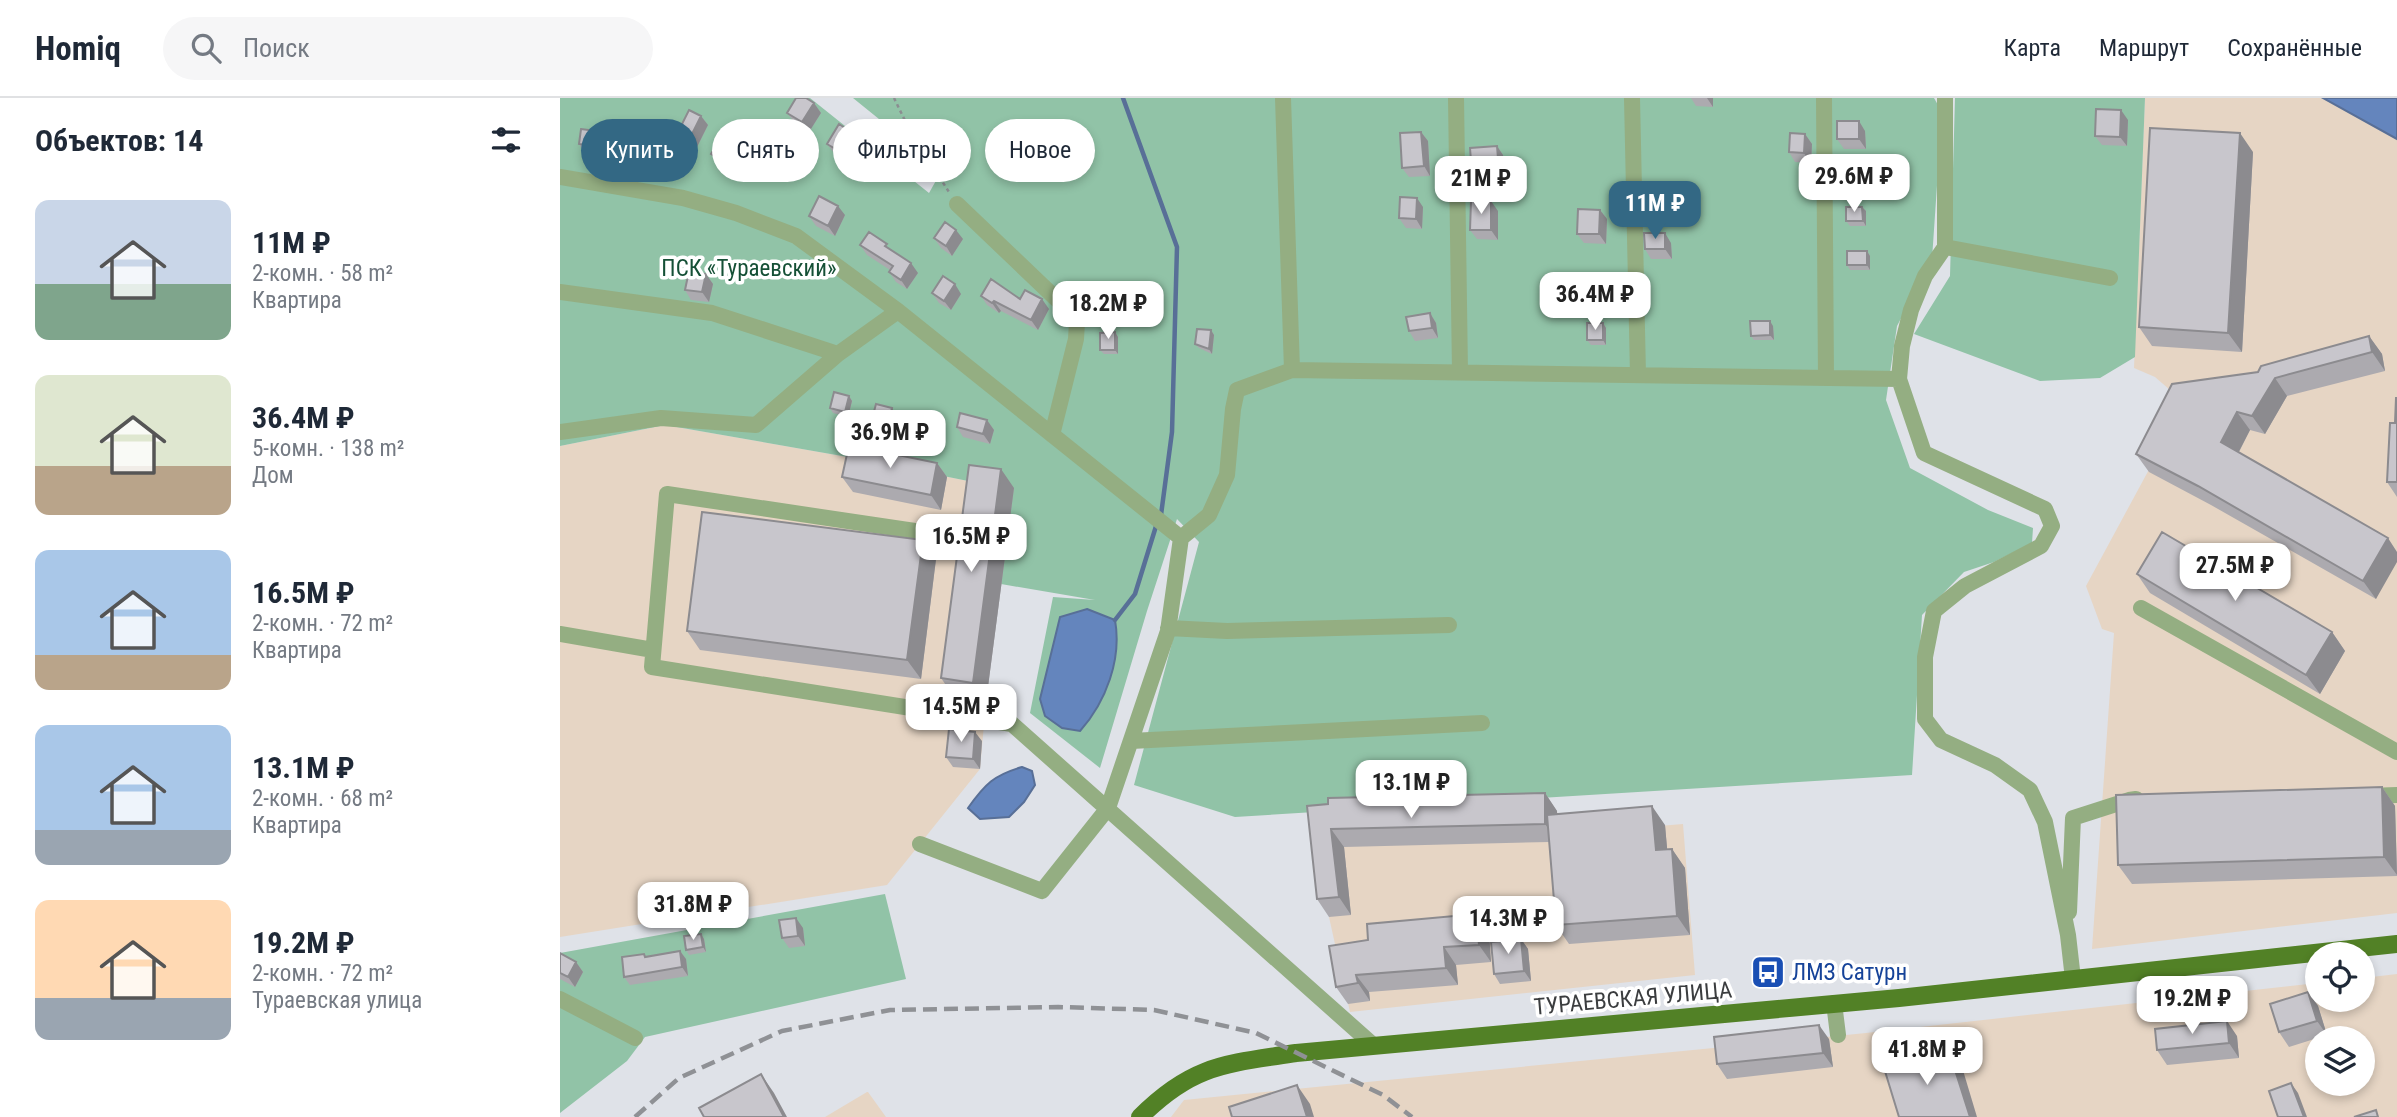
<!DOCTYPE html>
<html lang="ru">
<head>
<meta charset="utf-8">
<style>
  :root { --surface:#fff; --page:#f6f6f7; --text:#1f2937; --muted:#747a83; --line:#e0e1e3; --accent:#336884 }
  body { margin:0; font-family:"Roboto Condensed",sans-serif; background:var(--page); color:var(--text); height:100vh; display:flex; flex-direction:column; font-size:26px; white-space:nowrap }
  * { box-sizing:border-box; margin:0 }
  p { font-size:23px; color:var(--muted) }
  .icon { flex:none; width:38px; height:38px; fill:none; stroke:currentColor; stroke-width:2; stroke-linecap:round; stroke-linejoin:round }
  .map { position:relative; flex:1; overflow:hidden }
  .drawer { display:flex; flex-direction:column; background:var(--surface); width:560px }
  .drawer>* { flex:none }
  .guide { position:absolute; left:21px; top:21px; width:665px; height:63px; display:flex; gap:14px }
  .fabs { position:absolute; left:1745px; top:844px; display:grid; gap:14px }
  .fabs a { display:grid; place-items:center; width:70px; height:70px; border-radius:50%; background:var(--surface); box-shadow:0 4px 10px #0003; font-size:35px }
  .price { position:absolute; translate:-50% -60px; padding:0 16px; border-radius:14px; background:#fff; color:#222; font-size:23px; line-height:46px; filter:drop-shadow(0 2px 4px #0008) }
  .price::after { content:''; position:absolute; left:50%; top:42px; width:21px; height:16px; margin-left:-10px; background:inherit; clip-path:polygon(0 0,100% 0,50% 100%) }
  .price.on { background:var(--accent); color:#fff }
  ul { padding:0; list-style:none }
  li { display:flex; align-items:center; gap:21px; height:175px; padding:0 35px }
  li span { display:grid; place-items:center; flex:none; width:196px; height:140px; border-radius:14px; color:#555 }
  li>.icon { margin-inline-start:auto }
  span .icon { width:84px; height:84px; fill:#fffc; stroke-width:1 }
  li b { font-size:30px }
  h2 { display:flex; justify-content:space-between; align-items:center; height:84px; padding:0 35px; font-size:30px }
  .tag { padding:0 24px; border-radius:32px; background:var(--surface); box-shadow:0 4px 10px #0003; font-size:24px; line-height:63px }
  .tag.on { background:var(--accent); color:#fff }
  header { display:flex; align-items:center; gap:42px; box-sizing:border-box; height:98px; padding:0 35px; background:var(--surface); border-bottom:2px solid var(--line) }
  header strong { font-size:33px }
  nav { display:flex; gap:38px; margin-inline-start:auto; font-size:24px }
  .search { width:490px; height:63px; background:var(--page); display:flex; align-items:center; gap:18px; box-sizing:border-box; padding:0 24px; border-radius:38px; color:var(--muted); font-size:26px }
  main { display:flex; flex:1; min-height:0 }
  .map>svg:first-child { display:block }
  .industrial { fill:#e6d5c4; fill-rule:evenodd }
  .green { fill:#91c3a7 }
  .water { fill:#6485bd; stroke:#586f97; stroke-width:2 }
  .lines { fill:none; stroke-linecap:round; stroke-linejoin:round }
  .stream { stroke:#586f97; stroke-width:4.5 }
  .path { stroke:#8b8d91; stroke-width:2.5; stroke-dasharray:3.5 3.5; stroke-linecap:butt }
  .minor { stroke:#94ae82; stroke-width:16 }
  .major { stroke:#528126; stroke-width:18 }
  .rail { stroke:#8f9195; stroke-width:4.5; stroke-dasharray:14 7; stroke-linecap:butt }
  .wall { fill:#acaaaf }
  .shaded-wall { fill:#8c8b8f }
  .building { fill:#c8c6cc; stroke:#8c8b8f; stroke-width:2 }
  .labels { text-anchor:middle; stroke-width:7; stroke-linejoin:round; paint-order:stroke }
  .park-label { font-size:23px; fill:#155036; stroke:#fff }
  .transit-label { font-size:23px; fill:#164399; stroke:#fff; text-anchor:start }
  .street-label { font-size:23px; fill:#3b3d3f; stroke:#fff }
</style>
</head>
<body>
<header>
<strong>Homiq</strong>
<div class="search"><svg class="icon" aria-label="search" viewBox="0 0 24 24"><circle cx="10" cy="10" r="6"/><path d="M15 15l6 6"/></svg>Поиск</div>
<nav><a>Карта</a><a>Маршрут</a><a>Сохранённые</a></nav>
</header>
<main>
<section class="drawer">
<h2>Объектов: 14<svg class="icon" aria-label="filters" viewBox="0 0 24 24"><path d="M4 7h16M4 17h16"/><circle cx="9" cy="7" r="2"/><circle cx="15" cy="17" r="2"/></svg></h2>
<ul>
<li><span style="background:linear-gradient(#c9d6e8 60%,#7fa58c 0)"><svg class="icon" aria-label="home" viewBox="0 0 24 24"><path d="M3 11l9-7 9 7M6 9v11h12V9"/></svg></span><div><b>11M ₽</b><p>2-комн. · 58 m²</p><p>Квартира</p></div></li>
<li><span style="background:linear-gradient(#dfe7d0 65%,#b9a48a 0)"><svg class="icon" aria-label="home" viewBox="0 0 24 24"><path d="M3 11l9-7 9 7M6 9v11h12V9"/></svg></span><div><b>36.4M ₽</b><p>5-комн. · 138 m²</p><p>Дом</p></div></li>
<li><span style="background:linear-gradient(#a9c7e8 75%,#b9a48a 0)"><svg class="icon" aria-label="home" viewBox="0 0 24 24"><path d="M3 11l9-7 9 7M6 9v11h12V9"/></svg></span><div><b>16.5M ₽</b><p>2-комн. · 72 m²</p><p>Квартира</p></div></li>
<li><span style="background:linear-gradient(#a9c7e8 75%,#9aa5b1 0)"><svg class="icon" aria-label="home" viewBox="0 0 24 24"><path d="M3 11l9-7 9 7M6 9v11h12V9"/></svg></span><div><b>13.1M ₽</b><p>2-комн. · 68 m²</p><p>Квартира</p></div></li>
<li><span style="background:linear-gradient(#ffd9b3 70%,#9aa5b1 0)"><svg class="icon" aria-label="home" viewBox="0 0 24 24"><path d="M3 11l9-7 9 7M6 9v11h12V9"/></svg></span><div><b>19.2M ₽</b><p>2-комн. · 72 m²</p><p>Тураевская улица</p></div></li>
</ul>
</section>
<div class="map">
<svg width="1837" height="1019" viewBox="0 0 1837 1019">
  <rect width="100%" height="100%" fill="#dfe2e8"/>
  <path class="industrial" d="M1585,0H1837V815L1532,851L1554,535L1542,531L1526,488L1625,305L1595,279L1574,270Z
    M105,327L299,361L423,386L426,604L420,671L327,787L0,839V348Z
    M997,713L1001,736L1123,726L1135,877L790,914L769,819L759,726Z
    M1837,876V1019H611L624,1002L1306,935L1757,885V901H1802L1803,880ZM1757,940H1802V985H1757Z
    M308,994L326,1019H265L307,994Z"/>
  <path class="green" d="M0,0H250L369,95L382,72L293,0H1374L1382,14L1372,161L1337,228L1326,302L1350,370L1428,412L1473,430L1472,445L1434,464L1404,474L1362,517L1352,677L675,719L574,687L639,444L617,421L587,513L540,670L470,615L493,499L535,502L441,486L423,386L299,361L105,327L0,348Z
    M1395,0H1585L1575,259L1540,280L1480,283L1354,236L1390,178Z
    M325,796L346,881L85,939L67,963L0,1015V855Z"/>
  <path class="water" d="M1763,0H1837V41Z
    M527,511L555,522C562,561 546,604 520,633L502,630L485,618L480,601L500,519Z
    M462,669L472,673L475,687L464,704L449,719L420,721L408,710C425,686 434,677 462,669Z"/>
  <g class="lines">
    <path class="stream" d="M563,0L617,149L612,334L601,417
      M555,522L575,496L597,425"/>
    <path class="path" d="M334,0L351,35L389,94"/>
    <path class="minor" d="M723,0L732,272L1339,281
      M896,0L900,274
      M1072,0L1078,277
      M1264,0L1266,280
      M1385,0V149L1365,178L1351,212L1342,248L1339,281L1364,355L1485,411L1492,428L1481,448L1405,488L1374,513L1365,559V621L1381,642L1435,667L1470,692L1485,724L1508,837L1513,881
      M0,79L123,100L176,115L236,138L338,213L621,440
      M397,106L508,212L517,224L516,241L492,337
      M1385,149L1550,180
      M0,194L152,215L278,256
      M0,334L101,320L196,327L278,256L338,213
      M375,436L107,396L92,569L452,626L813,947
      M1581,510L1837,654
      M608,530L667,533L889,527
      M0,536L93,552
      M571,643L922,625
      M1808,698L1837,697
      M360,746L482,793L548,710L608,533L621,440L649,417L667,377L673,311L677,292L732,272
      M1509,814L1513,720L1569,702L1576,701
      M0,901L75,940
      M1274,905L1278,937"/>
    <path class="major" d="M580,1019C633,966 666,966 736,955L1339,900L1837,846"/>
    <path class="rail" d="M75,1019L119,980L222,933L330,912L498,909L594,912L696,935L823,997L852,1019"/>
  </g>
  <path class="wall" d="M1131,0H1153V9L1136,8Z
    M254,5L261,15L249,34L234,24L227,15Z
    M141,18L148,27L133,57L121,51L114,42Z
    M1568,22L1567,48L1542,47L1535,38Z
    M1305,33L1306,51H1284L1277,41Z
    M861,34L868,43L870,78L849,79L842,70Z
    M1245,36L1252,46L1251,65L1235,64L1229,54Z
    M43,43L40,58L25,56L19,46Z
    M267,46L304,47L292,67L274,55Z
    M937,48L943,57L946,83L919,85L912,76Z
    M169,52L176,62L169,73L158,65L151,56Z
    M1693,54L1682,254L1592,248L1579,229Z
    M486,61L490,66L484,81L473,77L469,73Z
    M1105,93L1109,98L1110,113L1095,115L1092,110Z
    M863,109L862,131L846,130L839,120Z
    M1302,109L1306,113V128H1290L1286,123Z
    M1040,112L1047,121L1046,146L1024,145L1017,136Z
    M938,113V142L917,141L910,132Z
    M285,117L275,138L256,128L249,118Z
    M374,140L403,141L392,158L381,150Z
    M1111,145L1112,161H1091L1085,151Z
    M300,147L332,152L358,175L347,191L336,184L329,174L330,172L307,157Z
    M1307,153L1310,158V172H1290L1287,167Z
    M146,176L153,186L149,204L131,202L125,192Z
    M372,195L401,196L391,212L379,205Z
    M421,198L460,201L489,211L478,232L441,213L439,215L427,207Z
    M870,215L876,225L878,240L855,243L849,233Z
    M1043,225L1046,230V247H1031L1027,242Z
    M1213,228L1214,242H1194L1191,238Z
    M651,232L654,237L652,256L639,250L635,246Z
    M555,234L558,239V256H544L540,252Z
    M1809,238L1822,256L1825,273L1727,298L1705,336L1690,332L1679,354L1828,440L1816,501L1651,407L1589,374L1576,356L1698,274Z
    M289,298L292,303L288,319L273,315L270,310Z
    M1837,300V399L1827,384L1835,325Z
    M335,315L332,330L315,326L312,321Z
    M377,318L384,328L381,343L363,340L356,330Z
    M427,322L434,332L430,346L403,339L397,329Z
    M377,365L387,379L381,412L293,394L282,379Z
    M454,390L426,604L394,599L381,580Z
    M376,461L361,581L140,552L127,533Z
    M1577,476L1772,534L1785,553L1760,596L1590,495Z
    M422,643L420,671L393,669L386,659Z
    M1822,689L1835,708L1837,778L1572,786L1558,767Z
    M985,695L997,713V716L1105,727L1107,751H1112L1125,770L1130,837L1009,846L996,827L989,744L784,749L791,817L769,819L757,801L768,706Z
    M916,816L929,834L931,864L896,867L898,887L809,894L810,903L788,906L776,889L808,842Z
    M243,830L245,848L229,850L222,840Z
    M141,836L144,841L146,854L129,857L126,852Z
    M961,841L968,851L971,883L940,886L934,876Z
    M120,853L126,861L128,878L70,887L64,879L84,856L86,858Z
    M0,855L16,864L23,874L15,889L0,881Z
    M1748,894L1758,908L1767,937L1729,949L1719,934Z
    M1677,938L1679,960L1607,967L1597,952Z
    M1269,941L1273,969L1167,981L1157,966Z"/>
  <path class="shaded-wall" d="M1147,0H1153V9Z
    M254,5L261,15L249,34L242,24Z
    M1561,12L1568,22L1567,48L1560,39Z
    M141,18L148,27L133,57L126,48Z
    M1299,23L1305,33L1306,51L1299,41Z
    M36,33L43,43L40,58L33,48Z
    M861,34L868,43L870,78L864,68Z
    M1680,35L1693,54L1682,254L1668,235Z
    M1245,36L1252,46L1251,65L1244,55Z
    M297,38L304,47L292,67L286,57Z
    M937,48L943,57L946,83L939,73Z
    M169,52L176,62L169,73L163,63Z
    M486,61L490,66L484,81L481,76Z
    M1105,93L1109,98L1110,113L1106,108Z
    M857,100L863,109L862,131L856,121Z
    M931,103L938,113V142L931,132Z
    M278,108L285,117L275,138L268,128Z
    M1302,109L1306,113V128L1303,123Z
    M1040,112L1047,121L1046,146L1039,136Z
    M396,132L403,141L392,158L386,148Z
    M1105,135L1111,145L1112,161L1105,151Z
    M1307,153L1310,158V172L1307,167Z
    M351,165L358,175L347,191L341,182Z
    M146,176L153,186L149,204L142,194Z
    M395,186L401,196L391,212L384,203Z
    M482,201L489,211L478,232L471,222Z
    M434,203L441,213L439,215L432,205Z
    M870,215L876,225L878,240L872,230Z
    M1210,223L1213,228L1214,242L1210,237Z
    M1043,225L1046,230V247L1043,242Z
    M651,232L654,237L652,256L649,251Z
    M555,234L558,239V256L555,252Z
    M1809,238L1822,256L1825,273L1812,254Z
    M1715,280L1727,298L1705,336L1692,318Z
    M289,298L292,303L288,319L285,314Z
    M332,310L335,315L332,330L328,325Z
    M1677,314L1690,332L1674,363L1661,344Z
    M377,318L384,328L381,343L374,333Z
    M427,322L434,332L430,346L423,336Z
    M377,365L387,379L381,412L371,397Z
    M441,371L454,390L426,604L413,585Z
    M1828,440L1837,454V464L1816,501L1803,483Z
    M363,442L376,461L361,581L347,562Z
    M1772,534L1785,553L1760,596L1746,577Z
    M415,634L422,643L420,671L413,661Z
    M1822,689L1835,708L1837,777L1824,759Z
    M985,695L997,713L998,744L985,726Z
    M1092,708L1105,727L1109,771L1096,752Z
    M771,731L784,749L791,817L779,799Z
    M1112,751L1125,770L1130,837L1117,818Z
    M916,816L929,834L931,864L919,847Z
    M236,820L243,830L245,848L238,838Z
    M141,836L144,841L146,854L143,849Z
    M961,841L968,851L971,883L964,873Z
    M884,849L896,867L898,887L886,870Z
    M120,853L126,861L128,878L122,869Z
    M16,864L23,874L15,889L8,879Z
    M796,877L809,894L810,903L798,885Z
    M1748,894L1758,908L1767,937L1757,923Z
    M1667,923L1677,938L1679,960L1669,945Z
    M1259,927L1269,941L1273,969L1263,955Z
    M1388,950L1402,969L1417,1019H1410Z
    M201,976L214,995L227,1019H224Z
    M1731,985L1738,995L1747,1019H1744Z
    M737,987L750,1006L754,1019H747Z"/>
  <path class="building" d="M236,0H246L254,5L242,24L227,15Z
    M1536,11L1561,12L1560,39L1535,38Z
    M129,12L141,18L126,48L114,42Z
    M1277,23H1299V41H1277Z
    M279,26L297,38L286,57L267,46Z
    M1590,30L1680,35L1668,235L1579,229Z
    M21,31L36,33L33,48L19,46Z
    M861,34L864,68L842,70L840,35Z
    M1230,35L1245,36L1244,55L1229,54Z
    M158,45L169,52L163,63L151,56Z
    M937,48L939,73L912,76L910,50Z
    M475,57L486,61L481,76L469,73Z
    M1105,93L1106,108L1092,110L1090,94Z
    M259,98L278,108L268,128L249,118Z
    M840,99L857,100L856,121L839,120Z
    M911,103H931V132H910Z
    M1286,109H1302L1303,123H1286Z
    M1018,111L1040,112L1039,136H1017Z
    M385,124L396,132L386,148L374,140Z
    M309,134L327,146L325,148L351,165L341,182L329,174L333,168L300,147Z
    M1084,135H1105V151H1085Z
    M1287,153H1307V167H1287Z
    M129,173L146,176L142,194L125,192Z
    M383,178L395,186L384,203L372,195Z
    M431,181L460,201L465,192L482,201L471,222L434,203L432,205L421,198Z
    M870,215L872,230L849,233L846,219Z
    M1190,223H1210V237L1191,238Z
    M1027,225H1043V242H1027Z
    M637,231L651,232L649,251L635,246Z
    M555,234V252H540V235Z
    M1809,238L1812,254L1715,280L1692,318L1677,314L1661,344L1828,440L1803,483L1638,388L1576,356L1612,286L1698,274L1701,268Z
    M274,294L289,298L285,314L270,310Z
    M1836,300H1837V384H1827L1830,325H1835Z
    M316,306L332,310L328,325L312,321Z
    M358,315L377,318L374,333L356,330Z
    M400,315L427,322L423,336L397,329Z
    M289,347L377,365L371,397L282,379Z
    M409,367L441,371L413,585L381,580Z
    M142,414L363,442L347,562L127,533Z
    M1602,434L1772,534L1746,577L1577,476Z
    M389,631L415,634L413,661L386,659Z
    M1822,689L1824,759L1558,767L1556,697Z
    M985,695V726L771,731L779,799L757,801L747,708L768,706V700Z
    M1092,708L1096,752L1112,751L1117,818L996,827L987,717Z
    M916,816L919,847L884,849L886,870L796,877L798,885L776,889L769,848L808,842L807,826Z
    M236,820L238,838L222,840L219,822Z
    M141,836L143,849L126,852L124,838Z
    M961,841L964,873L934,876L931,844Z
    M120,853L122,869L64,879L62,859L84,856L85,859Z
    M0,855L16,864L8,879L0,875Z
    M1748,894L1757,923L1719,934L1710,906Z
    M1667,923L1669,945L1597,952L1595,931Z
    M1259,927L1263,955L1157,966L1154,939Z
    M1388,950L1410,1019H1339L1324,970Z
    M201,976L224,1019H144L139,1010Z
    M1731,985L1744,1019H1718L1709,993Z
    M737,987L747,1019H672L669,1009Z
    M1816,1012L1818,1019H1794Z"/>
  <defs>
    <g id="bus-square" transform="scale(1.75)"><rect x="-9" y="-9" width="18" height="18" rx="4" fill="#1a4fb4" stroke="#fff"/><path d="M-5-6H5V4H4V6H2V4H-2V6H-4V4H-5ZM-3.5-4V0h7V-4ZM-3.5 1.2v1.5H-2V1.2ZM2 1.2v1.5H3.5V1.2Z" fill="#fff"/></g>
  </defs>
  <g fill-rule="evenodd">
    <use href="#bus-square" x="1208" y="874"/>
  </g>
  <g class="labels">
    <g class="park-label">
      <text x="189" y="178">ПСК «Тураевский»</text>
    </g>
    <g class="transit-label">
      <text x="1232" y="882">ЛМЗ Сатурн</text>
    </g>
    <g class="street-label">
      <text transform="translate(1073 900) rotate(-5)" y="8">ТУРАЕВСКАЯ УЛИЦА</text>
    </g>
  </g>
</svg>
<div class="fabs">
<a><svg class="icon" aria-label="locate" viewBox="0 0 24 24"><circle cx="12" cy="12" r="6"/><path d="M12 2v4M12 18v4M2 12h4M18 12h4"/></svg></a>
<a><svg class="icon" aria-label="layers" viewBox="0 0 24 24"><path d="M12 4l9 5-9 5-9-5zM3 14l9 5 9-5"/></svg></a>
</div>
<b class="price" style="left:1294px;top:116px">29.6M ₽</b>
<b class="price" style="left:921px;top:118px">21M ₽</b>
<b class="price on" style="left:1095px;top:143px">11M ₽</b>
<b class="price" style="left:1035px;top:234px">36.4M ₽</b>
<b class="price" style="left:548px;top:243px">18.2M ₽</b>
<b class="price" style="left:330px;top:372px">36.9M ₽</b>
<b class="price" style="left:411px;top:476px">16.5M ₽</b>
<b class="price" style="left:1675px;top:505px">27.5M ₽</b>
<b class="price" style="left:401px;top:646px">14.5M ₽</b>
<b class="price" style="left:851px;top:722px">13.1M ₽</b>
<b class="price" style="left:133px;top:844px">31.8M ₽</b>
<b class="price" style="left:948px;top:858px">14.3M ₽</b>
<b class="price" style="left:1632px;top:938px">19.2M ₽</b>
<b class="price" style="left:1367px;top:989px">41.8M ₽</b>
<div class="guide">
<a class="tag on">Купить</a>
<a class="tag">Снять</a>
<a class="tag">Фильтры</a>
<a class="tag">Новое</a>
</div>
</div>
</main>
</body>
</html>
